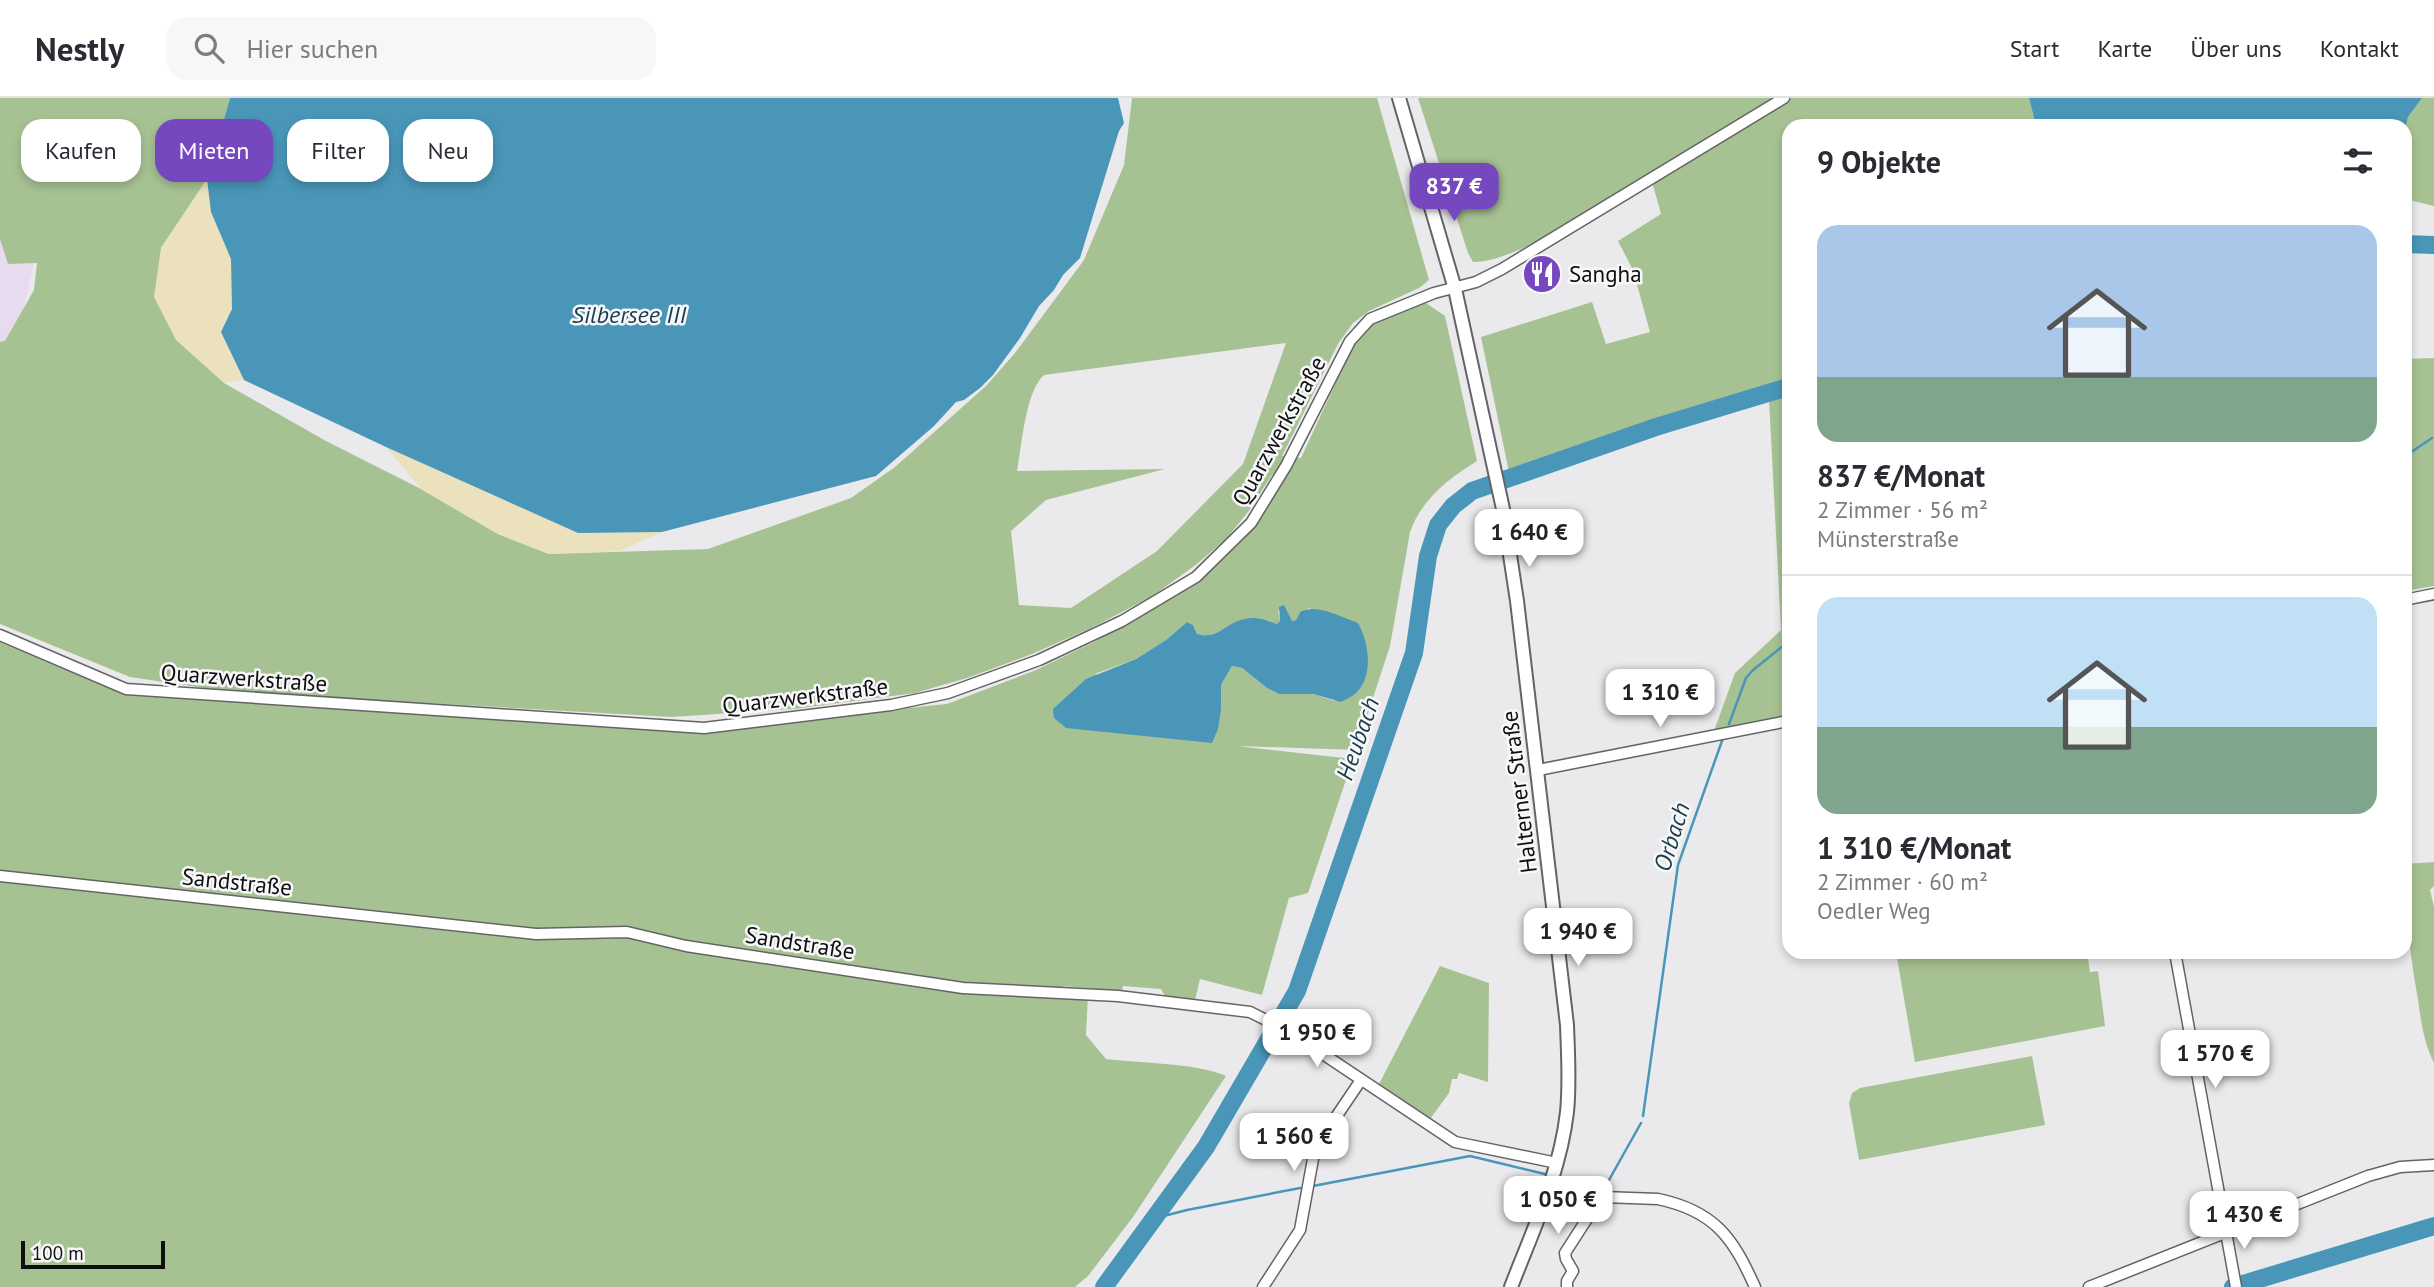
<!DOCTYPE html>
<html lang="de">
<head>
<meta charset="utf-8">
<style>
  :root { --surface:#fff; --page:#f7f7f7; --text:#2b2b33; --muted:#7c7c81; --line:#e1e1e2; --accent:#7648c0 }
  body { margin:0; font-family:"PT Sans",sans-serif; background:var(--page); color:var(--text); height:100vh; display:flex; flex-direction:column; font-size:26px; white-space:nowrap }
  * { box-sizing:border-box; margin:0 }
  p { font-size:23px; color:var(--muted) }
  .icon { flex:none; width:38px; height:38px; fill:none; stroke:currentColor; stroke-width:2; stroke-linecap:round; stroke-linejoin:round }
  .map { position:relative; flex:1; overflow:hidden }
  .side { position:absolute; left:1782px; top:21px; width:630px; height:840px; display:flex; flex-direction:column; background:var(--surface); border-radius:21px; box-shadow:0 4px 10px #0003 }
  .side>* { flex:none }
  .banner { position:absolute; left:21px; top:21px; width:665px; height:63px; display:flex; gap:14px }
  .scale { position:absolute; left:21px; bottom:18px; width:144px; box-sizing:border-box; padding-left:7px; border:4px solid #0f0f10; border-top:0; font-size:19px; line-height:24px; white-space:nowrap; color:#0f0f10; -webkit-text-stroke:5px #f8f7fa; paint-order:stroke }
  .price { position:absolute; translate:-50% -60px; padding:0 16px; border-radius:14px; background:#fff; color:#222; font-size:23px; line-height:46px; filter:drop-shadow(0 2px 4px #0008) }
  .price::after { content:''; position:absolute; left:50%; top:42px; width:21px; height:16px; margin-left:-10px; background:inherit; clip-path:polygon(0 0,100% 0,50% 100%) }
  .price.on { background:var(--accent); color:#fff }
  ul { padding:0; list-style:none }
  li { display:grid; align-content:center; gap:14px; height:371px; padding:0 35px }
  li+li { border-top:2px solid var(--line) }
  li span { display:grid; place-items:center; height:217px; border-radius:21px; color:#555 }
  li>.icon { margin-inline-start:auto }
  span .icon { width:126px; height:126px; fill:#fffc; stroke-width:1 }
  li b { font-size:30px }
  h2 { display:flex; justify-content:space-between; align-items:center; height:84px; padding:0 35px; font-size:30px }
  .pill { padding:0 24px; border-radius:21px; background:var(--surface); box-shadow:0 4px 10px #0003; font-size:24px; line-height:63px }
  .pill.on { background:var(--accent); color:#fff }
  header { display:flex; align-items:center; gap:42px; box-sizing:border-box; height:98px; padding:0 35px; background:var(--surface); border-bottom:2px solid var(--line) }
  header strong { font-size:33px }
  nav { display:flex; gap:38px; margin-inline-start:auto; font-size:24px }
  .search { width:490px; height:63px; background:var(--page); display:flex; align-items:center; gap:18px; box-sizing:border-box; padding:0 24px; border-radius:21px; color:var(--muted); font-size:26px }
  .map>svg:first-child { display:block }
  .industrial { fill:#e7dbf0 }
  .green { fill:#a7c292; fill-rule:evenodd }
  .sand { fill:#ebe1bc }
  .water { fill:#4996b8 }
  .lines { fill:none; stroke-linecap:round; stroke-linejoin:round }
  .stream { stroke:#4996b8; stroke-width:2.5 }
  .river { stroke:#4996b8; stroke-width:18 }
  .minor-casing { stroke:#646467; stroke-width:13 }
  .major-casing { stroke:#646467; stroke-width:16 }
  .minor { stroke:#fff; stroke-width:10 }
  .major { stroke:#fff; stroke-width:12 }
  .labels { text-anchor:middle; stroke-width:5; stroke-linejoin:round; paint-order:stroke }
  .poi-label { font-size:23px; fill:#0f0f10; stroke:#f8f7fa; text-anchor:start }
  .street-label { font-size:23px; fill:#0f0f10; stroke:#f8f7fa }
  .water-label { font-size:24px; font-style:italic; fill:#193c4b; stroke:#f8f7fa }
</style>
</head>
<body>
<header>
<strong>Nestly</strong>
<div class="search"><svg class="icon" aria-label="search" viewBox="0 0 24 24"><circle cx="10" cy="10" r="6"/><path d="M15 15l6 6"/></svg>Hier suchen</div>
<nav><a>Start</a><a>Karte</a><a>Über uns</a><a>Kontakt</a></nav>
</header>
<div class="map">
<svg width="2434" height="1189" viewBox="0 0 2434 1189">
  <rect width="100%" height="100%" fill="#eaeaed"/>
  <path class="industrial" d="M0,63L39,143L0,314Z"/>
  <path class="green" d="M0,0H230L207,81L161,150L224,285L326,343L421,391L498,436L549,456L708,451L851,400L895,369L986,288L1015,255L1084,162L1124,67L1132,0H1377L1429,182L1419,190L1369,213L1353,225L1338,246L1282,358L1301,360L1355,243L1373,225L1426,205L1445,218L1477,363C1448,381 1422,401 1410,434L1390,548L1356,652L1237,648L1353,661L1308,795L1289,800L1262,897L1200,881L1195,902L1166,900L1161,891L1123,888L1122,893L1063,888L1067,895L1088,896L1086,937L1106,961C1138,965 1198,965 1226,978L1133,1119L1088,1178L1075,1189H0V543L126,591L704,630L947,606L1036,572L1096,543L1198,481L1228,454L1255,425L1284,377H1272L1248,414L1227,440L1197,466L1151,499L1089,531L1032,556L967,580L915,595L794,611L671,619L231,594L130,579L0,526V244L5,243L34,192L37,165L8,166L0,141ZM1286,245L1243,366L1157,453L1071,510L1019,507L1011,433L1046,402L1165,371L1017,373C1022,348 1025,294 1044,277ZM1310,510L1335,603L1313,596H1279L1267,590L1242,570L1232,568L1221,587V612L1095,576L1136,561L1166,542L1187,524L1193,527L1197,536C1219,542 1224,525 1244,521C1262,518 1263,524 1277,526L1280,523L1278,512L1287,513L1289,520L1292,523L1296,522L1300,514Z
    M1418,0H2029L2036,28H1788V284L1647,324L1509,374L1481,239L1592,204L1606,246L1650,234L1633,172L1618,143L1661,116L1653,87L1646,78C1606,102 1517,165 1473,164L1468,155Z
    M2422,0H2434V108L2405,101L2404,31L2408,19Z
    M2434,260V488L2405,493V261Z
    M1788,296V615L1787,618L1714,633L1735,575L1781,532L1769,301Z
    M2434,764V788L2430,792L2434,809V965C2424,945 2421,924 2418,902C2410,857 2405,812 2404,766Z
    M1896,854H2087L2090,874L2098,873L2105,928L1915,964Z
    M1440,868L1489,885L1488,984L1459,975L1457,981H1452L1449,995L1430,1021L1379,986Z
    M2032,958L2045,1027L1859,1062L1849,1005L1852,995L1860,990Z"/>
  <path class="sand" d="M207,82L211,114L231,161L232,211L221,234L244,282L224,285L176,242L154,199L161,150Z
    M386,349L578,435L662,434L619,453L549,456L498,436L421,391Z"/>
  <path class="water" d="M230,0H1118L1124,25L1119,33L1080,160L1063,177L1054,192L1039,208L1020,240L993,277L980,290L964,302L956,304L934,328L876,378L662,434L578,435L386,349L244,282L221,234L232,211L231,161L211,114L207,81Z
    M2029,0H2422L2408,19L2405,31L2404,28H2036Z
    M1284,507L1292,523L1296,522L1300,514C1317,505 1340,519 1358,525C1369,544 1374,578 1356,595C1352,599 1345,602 1341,604L1313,596H1279L1267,590L1242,570L1232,568L1221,587V612L1218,631L1212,645L1066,630L1054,620L1053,611L1086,581L1136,561L1166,542L1187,524L1193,527L1197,536C1219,542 1224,525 1244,521C1260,518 1265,523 1277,526L1280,523L1279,509Z"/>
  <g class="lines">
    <path class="stream" d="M2404,359L2432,340
      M1729,626L1746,580L1753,572L1788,544
      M1643,1018L1678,767L1723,640
      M1556,1079C1572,1084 1595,1094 1609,1082L1641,1025
      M1313,1088L1470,1058L1549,1077
      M1156,1120L1187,1112L1300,1090"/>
    <path class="river" d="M2404,146L2434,147
      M1104,1189L1206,1049L1297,893L1414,555L1428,458L1438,427L1453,408L1472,393L1656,329L1788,289
      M2233,1189L2434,1128"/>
    <g class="minor-casing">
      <path id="minor" d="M2404,502L2434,496
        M0,537L126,591L704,630L891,607L948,595L1039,562L1122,523L1196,479L1251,425L1286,368L1350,243L1370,221L1434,195L1476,184L1502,171L1784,0
        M1538,672L1788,623
        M0,778L536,836L627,834L686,848L963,890L1118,898L1250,914L1290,934L1455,1044L1557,1065
        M2175,854L2236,1189
        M1547,1097L1658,1101C1715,1113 1733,1140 1755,1189
        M1263,1189L1300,1132L1315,1050L1361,982
        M1567,1189V1183L1573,1173L1566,1161L1565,1155L1601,1099
        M2089,1189L2368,1078L2400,1069L2434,1067"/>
    </g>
    <g class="major-casing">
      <path id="major" d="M1399,0L1455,191L1503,411L1517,503L1567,927C1568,956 1570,985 1567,1014C1560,1075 1533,1132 1511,1189"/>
    </g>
    <use href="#minor" class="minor"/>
    <use href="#major" class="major"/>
  </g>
  <defs>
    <g id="restaurant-disc" transform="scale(2.0125)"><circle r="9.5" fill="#7648c0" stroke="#f8f7fa"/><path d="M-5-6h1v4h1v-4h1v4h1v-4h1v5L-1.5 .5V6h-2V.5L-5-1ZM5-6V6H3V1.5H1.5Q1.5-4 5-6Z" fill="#fff"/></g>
  </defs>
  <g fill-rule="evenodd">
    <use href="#restaurant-disc" x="1542" y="176"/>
  </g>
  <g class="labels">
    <g class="poi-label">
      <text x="1569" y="184">Sangha</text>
    </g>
    <g class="street-label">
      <text transform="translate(1279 333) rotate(-61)" y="8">Quarzwerkstraße</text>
      <text transform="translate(244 580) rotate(4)" y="8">Quarzwerkstraße</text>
      <text transform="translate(805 598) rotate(-7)" y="8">Quarzwerkstraße</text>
      <text transform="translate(1519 694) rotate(-97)" y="8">Halterner Straße</text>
      <text transform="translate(237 784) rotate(6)" y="8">Sandstraße</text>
      <text transform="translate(800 845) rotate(9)" y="8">Sandstraße</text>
    </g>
    <g class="water-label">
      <text x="629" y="225">Silbersee III</text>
      <text transform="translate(1358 641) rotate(-71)" y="8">Heubach</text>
      <text transform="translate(1672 739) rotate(-73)" y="8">Orbach</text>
    </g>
  </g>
</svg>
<div class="scale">100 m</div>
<b class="price on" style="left:1454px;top:125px">837 €</b>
<b class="price" style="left:1529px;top:471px">1 640 €</b>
<b class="price" style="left:1660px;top:631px">1 310 €</b>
<b class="price" style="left:1578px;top:870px">1 940 €</b>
<b class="price" style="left:1317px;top:971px">1 950 €</b>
<b class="price" style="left:2215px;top:992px">1 570 €</b>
<b class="price" style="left:1294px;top:1075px">1 560 €</b>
<b class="price" style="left:1558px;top:1138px">1 050 €</b>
<b class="price" style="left:2244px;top:1153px">1 430 €</b>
<div class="banner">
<a class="pill">Kaufen</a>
<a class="pill on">Mieten</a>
<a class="pill">Filter</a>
<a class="pill">Neu</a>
</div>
<section class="side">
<h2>9 Objekte<svg class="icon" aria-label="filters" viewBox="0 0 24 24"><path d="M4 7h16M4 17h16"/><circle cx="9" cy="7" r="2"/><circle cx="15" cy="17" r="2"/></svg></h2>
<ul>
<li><span style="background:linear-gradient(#a9c7e8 70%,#7fa58c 0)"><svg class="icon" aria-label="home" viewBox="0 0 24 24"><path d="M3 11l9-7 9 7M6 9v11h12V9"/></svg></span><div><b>837 €/Monat</b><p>2 Zimmer · 56 m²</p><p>Münsterstraße</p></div></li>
<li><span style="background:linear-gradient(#bfe0f5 60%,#7fa58c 0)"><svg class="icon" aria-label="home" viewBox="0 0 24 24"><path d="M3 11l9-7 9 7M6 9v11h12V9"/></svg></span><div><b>1 310 €/Monat</b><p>2 Zimmer · 60 m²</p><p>Oedler Weg</p></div></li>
</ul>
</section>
</div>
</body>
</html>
